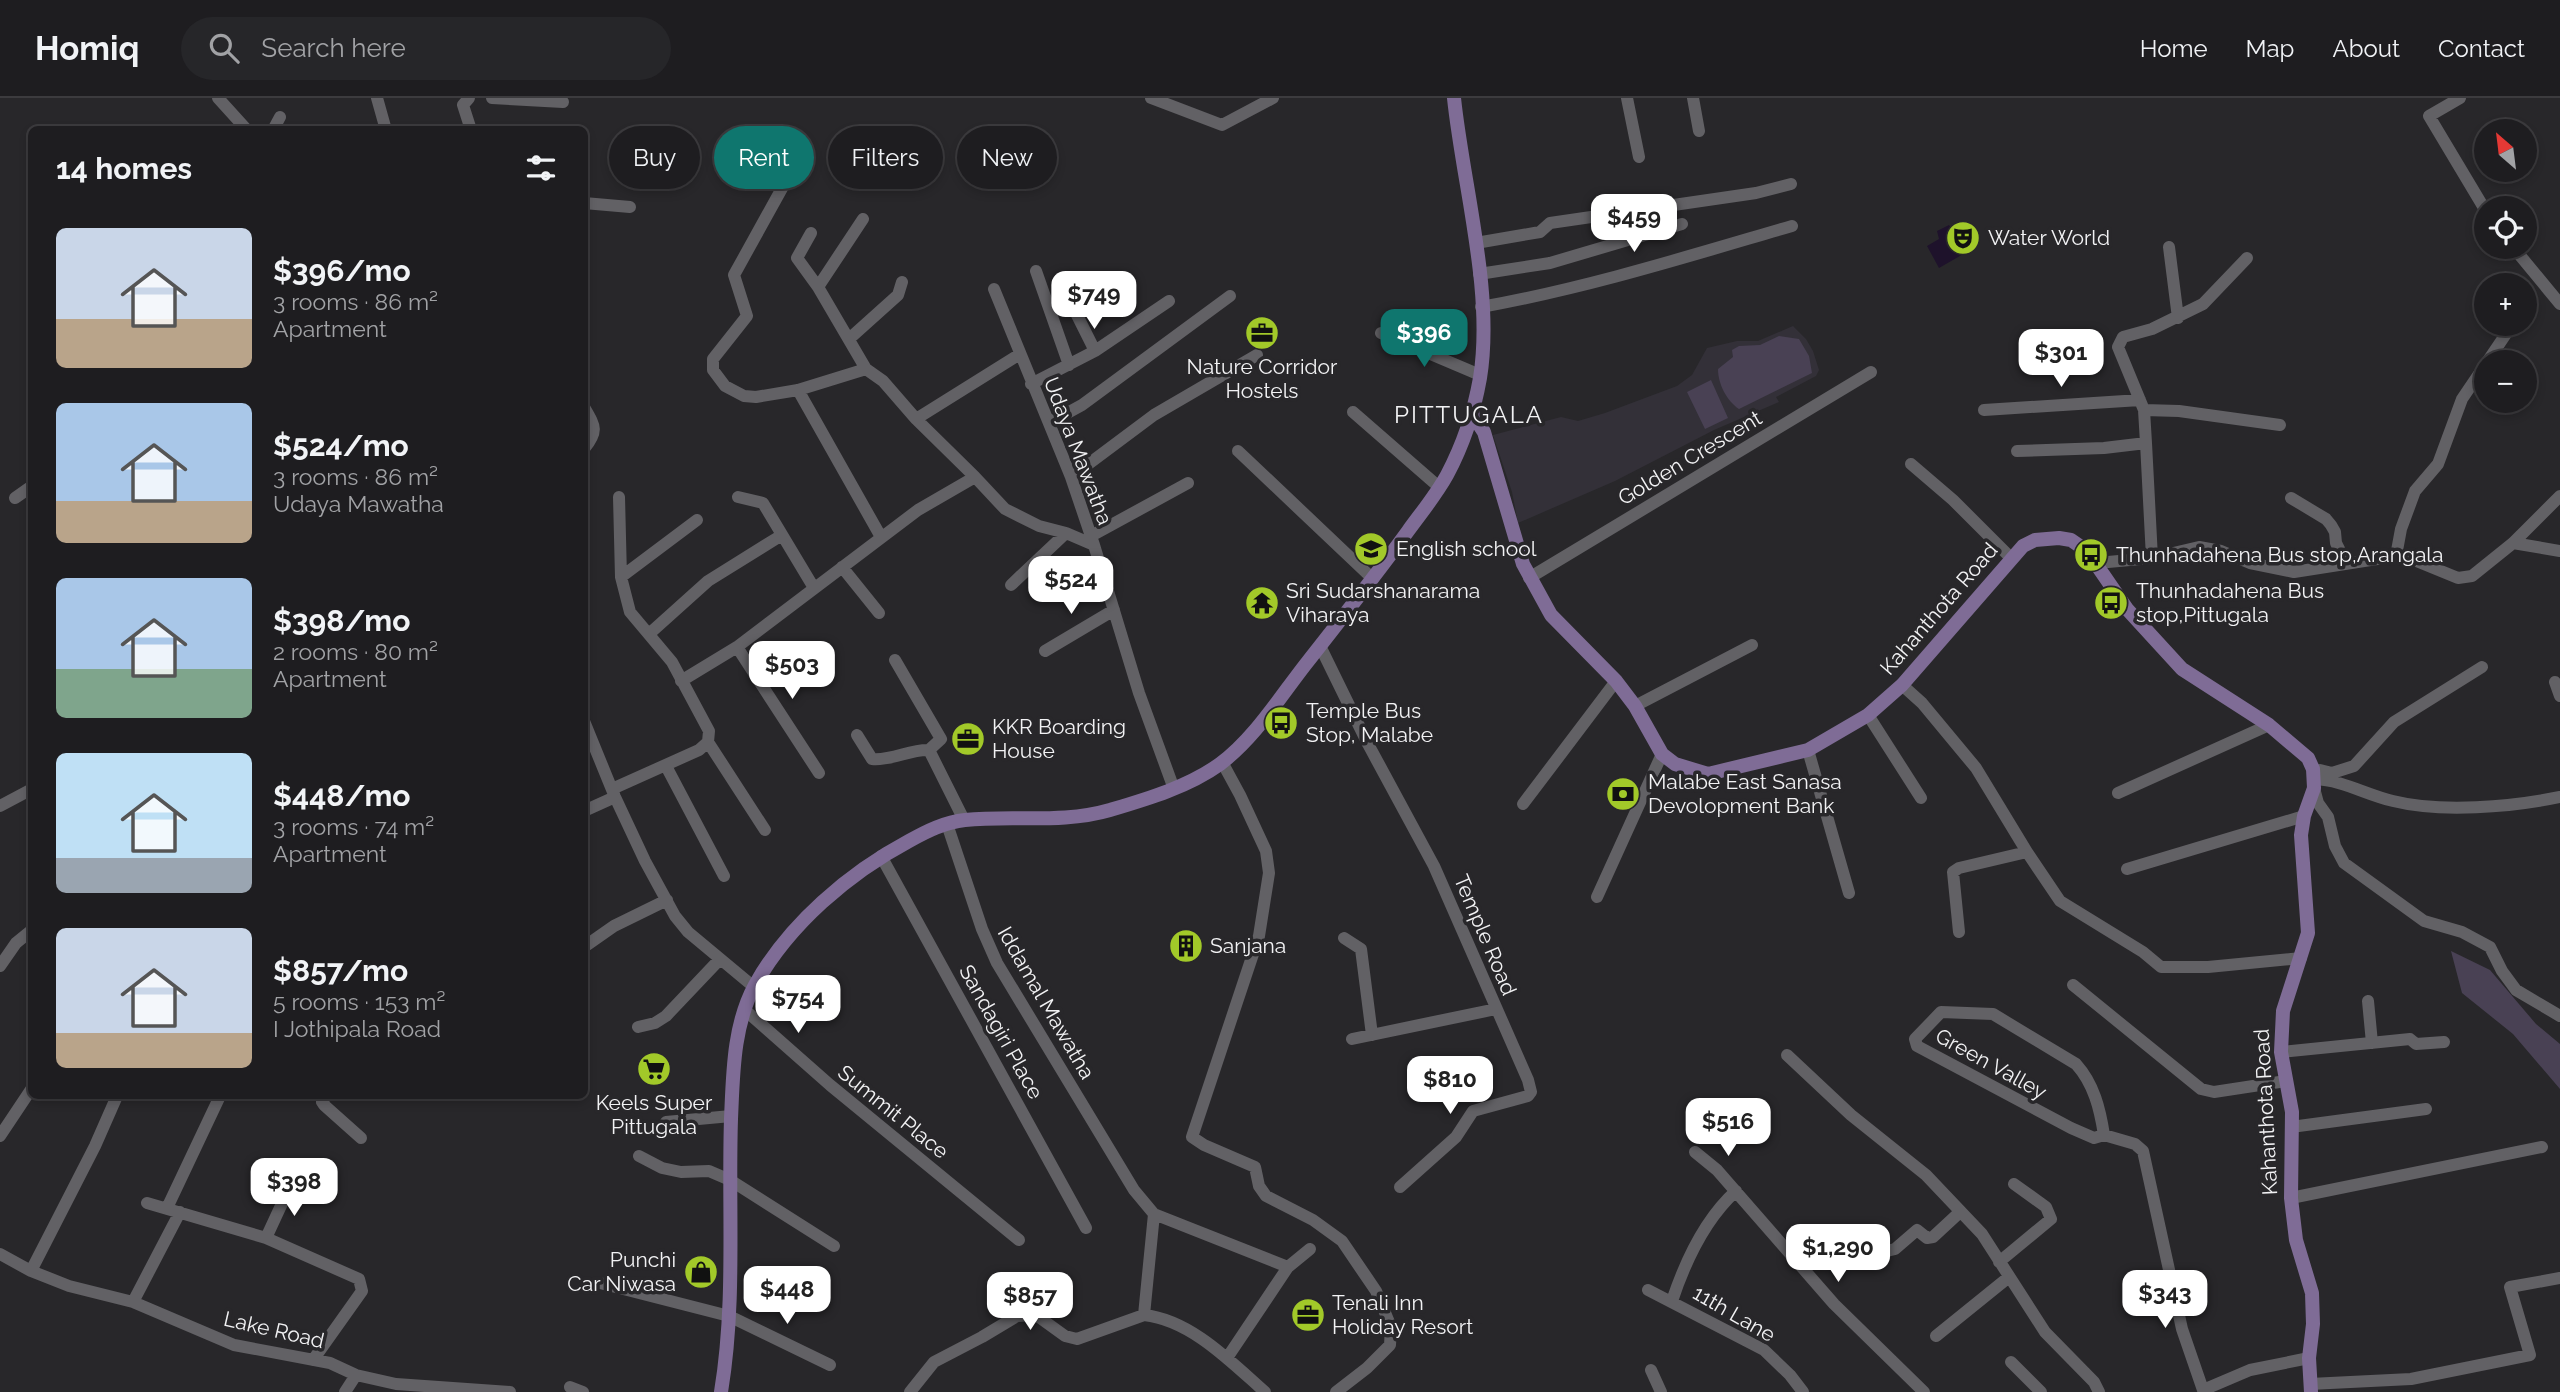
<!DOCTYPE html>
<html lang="en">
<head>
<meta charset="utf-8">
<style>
  :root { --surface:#1e1d20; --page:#262629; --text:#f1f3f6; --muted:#a1a2a5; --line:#3c3b3e; --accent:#0f766e }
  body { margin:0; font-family:Raleway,sans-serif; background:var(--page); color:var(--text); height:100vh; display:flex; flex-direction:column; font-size:26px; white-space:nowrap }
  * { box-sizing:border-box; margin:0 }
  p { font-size:23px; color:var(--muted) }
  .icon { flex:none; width:38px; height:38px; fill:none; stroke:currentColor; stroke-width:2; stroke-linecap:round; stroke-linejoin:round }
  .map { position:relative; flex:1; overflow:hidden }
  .details { position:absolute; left:28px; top:28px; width:560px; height:973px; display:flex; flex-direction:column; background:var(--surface); border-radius:10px; box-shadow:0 4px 10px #0003,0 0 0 2px var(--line) }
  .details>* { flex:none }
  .guide { position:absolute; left:609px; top:28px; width:665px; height:63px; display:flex; gap:14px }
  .needle { width:46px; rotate:332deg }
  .tools { position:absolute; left:2474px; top:21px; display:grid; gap:14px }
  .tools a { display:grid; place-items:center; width:63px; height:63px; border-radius:50%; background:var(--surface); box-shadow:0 4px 10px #0003,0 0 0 2px var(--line); font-size:35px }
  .price { position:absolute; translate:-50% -60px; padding:0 16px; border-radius:14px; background:#fff; color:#222; font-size:23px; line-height:46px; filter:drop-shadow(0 2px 4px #0008) }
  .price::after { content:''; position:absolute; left:50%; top:42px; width:21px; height:16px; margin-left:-10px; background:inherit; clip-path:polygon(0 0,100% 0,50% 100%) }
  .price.current { background:var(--accent); color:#fff }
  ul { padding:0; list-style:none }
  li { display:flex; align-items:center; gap:21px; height:175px; padding:0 28px }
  li span { display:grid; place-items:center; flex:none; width:196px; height:140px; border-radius:10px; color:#555 }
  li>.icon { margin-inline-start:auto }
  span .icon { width:84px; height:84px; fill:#fffc; stroke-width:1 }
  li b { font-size:30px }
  h2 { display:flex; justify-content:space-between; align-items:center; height:84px; padding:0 28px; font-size:30px }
  .tag { padding:0 24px; border-radius:32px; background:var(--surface); box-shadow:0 4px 10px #0003,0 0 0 2px var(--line); font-size:24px; line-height:63px }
  .tag.current { background:var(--accent); color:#fff }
  header { display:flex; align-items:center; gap:42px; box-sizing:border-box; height:98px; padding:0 35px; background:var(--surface); border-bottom:2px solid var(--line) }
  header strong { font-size:33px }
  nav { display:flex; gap:38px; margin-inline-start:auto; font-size:24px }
  .search { width:490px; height:63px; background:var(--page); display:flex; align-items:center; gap:18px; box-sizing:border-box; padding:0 24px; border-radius:38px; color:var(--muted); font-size:26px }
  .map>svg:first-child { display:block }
  .built { fill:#333038 }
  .green { fill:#494154 }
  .water { fill:#1e122b }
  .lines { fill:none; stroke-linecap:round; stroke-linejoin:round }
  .minor { stroke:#626165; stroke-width:12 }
  .major { stroke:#7f6c96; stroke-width:14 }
  .labels { text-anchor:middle; stroke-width:7; stroke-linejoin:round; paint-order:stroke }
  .poi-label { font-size:21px; fill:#f2f2f4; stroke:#28272a; text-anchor:start }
  .street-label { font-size:21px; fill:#f2f2f4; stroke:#28272a }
  .quarter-label { font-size:24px; letter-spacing:2px; fill:#f2f2f4; stroke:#28272a }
</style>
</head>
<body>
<header>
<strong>Homiq</strong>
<div class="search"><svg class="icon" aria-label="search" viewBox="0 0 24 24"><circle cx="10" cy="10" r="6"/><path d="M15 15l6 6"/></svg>Search here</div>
<nav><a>Home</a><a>Map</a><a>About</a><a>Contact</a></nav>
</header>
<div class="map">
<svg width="2560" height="1294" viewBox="0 0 2560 1294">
  <rect width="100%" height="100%" fill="#28272a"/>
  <path class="built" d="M1793,228L1806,241L1813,253L1819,272L1816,278L1776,299L1779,304L1714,332L1615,383L1518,425L1512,394L1493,337L1561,319L1578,323L1605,315L1677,288L1692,277L1707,250L1737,243H1758Z"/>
  <path class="green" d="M1779,238L1799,241L1809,258L1812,275L1739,311C1727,303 1718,286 1718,271L1733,259L1732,252L1739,248L1760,247Z
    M1711,282L1728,320L1705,331L1687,294Z
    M2451,853L2490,872L2536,926L2560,946V991L2513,936L2462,895Z"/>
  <path class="water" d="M1965,124L1979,147L1939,170L1927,148L1939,141L1937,133L1949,127L1952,131Z"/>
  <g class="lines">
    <path class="minor" d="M218,0L247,32
      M377,0L386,32
      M469,0L463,7L471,32
      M492,0L563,4
      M1151,0L1222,27L1273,0
      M1627,0L1639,59
      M1693,0L1699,33
      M2460,0L2429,18L2487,115
      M273,32L280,19
      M786,83L734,177L747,218L713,261V272L725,288L744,298L756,299L798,292L866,271
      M584,105L630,109
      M811,135L797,160L818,189L866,271L883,283L916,321L975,379L1005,411L1039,428L1066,435L1094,447
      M1476,145L1540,134L1550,125L1756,95L1791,86
      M2169,149L2178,220
      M2513,149L2560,206
      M1036,173L1069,267
      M1479,176L1550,165L1682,126
      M818,189L863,121
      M994,191L1071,379L1094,447L1139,595L1174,691
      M1066,195L1095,253
      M1481,209C1587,190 1689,158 1792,128
      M1381,235L1480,277
      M849,241L898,197L902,184
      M1031,286L1095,253L1169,203
      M798,292L881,439
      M584,309C595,328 599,333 584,351
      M1984,312L2140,302
      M2144,312L2179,313L2280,327
      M1353,314L1439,389
      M916,321L1020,256
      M1049,325L1082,307L1230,198
      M2146,345L2144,312L2118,249L2123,239L2152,231L2203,206L2247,160
      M1238,353L1373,481
      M2017,353L2104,350L2146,345L2152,460
      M1911,366L1953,402L2011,460
      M1071,379L1154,317L1257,257
      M619,399L621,479L630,514L672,564L709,633L708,644L765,732
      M738,399L763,405L814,490
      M15,400L32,388
      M2291,400L2326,421L2331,427L2335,434L2336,445L2346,465
      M1091,438L1188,385
      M2513,445L2560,453
      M2396,458L2401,431L2415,393L2438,366L2462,301L2508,233
      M2097,465L2152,460L2199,449L2221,453L2250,465L2294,474L2396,458L2414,462L2458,480L2472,478L2513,445L2560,398
      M842,469L879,515
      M621,479L697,422
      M1529,480L1871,274
      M1011,487L1066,435
      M649,536L708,483L782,437
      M1320,548L1368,646L1434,768L1528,982L1531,994L1528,998L1473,1013L1456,1039L1400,1089
      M737,549L819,675
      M1045,553L1114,512
      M895,562L941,641L929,652L964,722
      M681,583L737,549L918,412L975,379
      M2555,584L2560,598
      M1902,587L1922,605L1976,670L2027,754L2060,803L2143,854L2161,869H2208L2301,860
      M1635,608L1752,547
      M1868,617L1921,700
      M584,623L615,699L645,763L675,818L688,834L754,889
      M857,637L872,661C892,663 910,651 929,652
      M1808,652L1849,795
      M1222,664L1240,697L1266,753L1269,775L1259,838L1192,1039L1204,1047L1255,1069L1259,1088L1266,1098L1313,1122L1342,1143L1376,1193L1391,1229L1390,1247L1367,1270L1336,1294
      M666,668L724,778
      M2320,672L2332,675L2354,668L2394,624L2482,569
      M2315,681C2342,682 2367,697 2393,703C2441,715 2511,709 2560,699
      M2314,690L2318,705L2328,719L2335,748L2344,765L2424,823L2462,834L2490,849L2502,873L2516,892L2560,918
      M612,691L699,652L708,644
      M2118,695L2269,627
      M1523,706L1616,583
      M0,708L32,691
      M584,713L615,699
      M947,726L982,831L997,865L1134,1092L1154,1116L1144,1217C1191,1222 1231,1264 1265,1294
      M881,758L1086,1130
      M2127,771L2304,718
      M1597,799L1662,656
      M1959,834L1953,774L1959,770L2027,754
      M1344,840L1361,851L1372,937
      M584,849L614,828L667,802
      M0,868L16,845L32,832
      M2073,887L2201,991L2214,994L2286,983
      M2368,903L2372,945
      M745,912L830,987L1019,1142
      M638,929L655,925L666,918L720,861
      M1352,941L1496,911
      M2281,954L2410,941L2416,946L2444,944
      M1787,957L1851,1017L1926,1077L1982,1136L2045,1234L2094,1284L2099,1294
      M326,998L322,1004L324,1007L361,1040
      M666,1024L731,1018
      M2291,1029L2426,1011
      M2104,1037C2100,1011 2094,986 2076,966L1993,916L1941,914L1915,941L1917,948L2071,1030L2094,1040L2104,1037L2135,1046L2143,1053L2182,1231L2203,1292L2250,1272L2309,1260
      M0,1038L32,990
      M1695,1054L1717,1072L1834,1206L1924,1294
      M639,1058L662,1070L681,1074L709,1073L730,1082L834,1148
      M2291,1100L2542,1049
      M147,1105L266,1140L359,1181L362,1193L313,1262
      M167,1110L220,998
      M1154,1116L1288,1169
      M266,1140L291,1086
      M1883,1154L1895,1151L1917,1132L1927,1140L1933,1139L1960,1114
      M0,1156L31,1173L69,1188L133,1204L234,1247L330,1265L356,1277L396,1286L510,1294
      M1999,1164L2051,1121L2046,1109L2014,1086
      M31,1173L95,1048L117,998
      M600,1185L729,1218L830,1267
      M1648,1192L1764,1252L1790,1277L1803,1294
      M1672,1203C1685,1164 1705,1121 1736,1093
      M133,1204L180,1114
      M1936,1238L2009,1179
      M1227,1260L1288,1169L1310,1151
      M2011,1264L2041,1294
      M1651,1272L1661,1294
      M2310,1286L2411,1281L2530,1257L2510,1189L2560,1180
      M570,1289L583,1294
      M345,1294L356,1277
      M910,1294L934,1264L982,1239L1017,1218L1036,1217L1065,1238L1077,1241L1144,1217"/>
    <path class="major" d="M1472,316L1484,334L1523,466L1551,517L1616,583L1635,608L1662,656L1675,666L1708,676L1808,652L1868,617L1902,587L2023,448L2035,442L2059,440L2071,442L2087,453L2127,511L2182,571L2269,627L2308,660L2313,671L2314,690L2304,718L2301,737L2308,835L2283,913L2281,954L2292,1014L2291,1100L2296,1142L2312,1195L2313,1226L2309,1260L2311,1294
      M721,1294C736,1204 728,1111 731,1021C733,977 733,927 755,887C789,826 849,775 909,743C927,733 945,724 965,722C1014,717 1062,726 1110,712C1147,701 1188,689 1220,666C1256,639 1281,597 1309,562C1342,520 1376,477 1408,433C1421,415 1436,397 1447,377C1463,347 1474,314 1480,280C1494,194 1463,87 1454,0"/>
  </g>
  <defs>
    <g id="theatre-disc" transform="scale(1.75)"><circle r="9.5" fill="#a2c929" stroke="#28272a"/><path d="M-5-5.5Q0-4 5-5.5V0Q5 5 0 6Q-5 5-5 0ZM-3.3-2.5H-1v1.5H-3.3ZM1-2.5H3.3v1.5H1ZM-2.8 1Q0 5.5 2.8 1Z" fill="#111"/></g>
    <g id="office-disc" transform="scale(1.75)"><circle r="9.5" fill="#a2c929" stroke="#28272a"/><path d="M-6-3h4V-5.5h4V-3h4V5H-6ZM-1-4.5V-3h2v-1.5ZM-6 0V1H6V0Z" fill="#111"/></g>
    <g id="school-disc" transform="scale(1.75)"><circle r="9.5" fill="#a2c929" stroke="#28272a"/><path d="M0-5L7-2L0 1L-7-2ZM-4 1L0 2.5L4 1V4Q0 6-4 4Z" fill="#111"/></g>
    <g id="bus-disc" transform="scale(1.75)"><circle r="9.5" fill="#a2c929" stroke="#28272a"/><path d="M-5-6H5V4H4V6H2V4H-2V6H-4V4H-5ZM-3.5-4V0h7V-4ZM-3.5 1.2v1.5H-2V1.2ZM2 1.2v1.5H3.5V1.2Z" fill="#111"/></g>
    <g id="temple-disc" transform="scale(1.75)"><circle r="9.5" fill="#a2c929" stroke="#28272a"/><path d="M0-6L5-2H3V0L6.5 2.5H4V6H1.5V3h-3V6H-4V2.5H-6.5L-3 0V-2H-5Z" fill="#111"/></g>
    <g id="bank-disc" transform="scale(1.75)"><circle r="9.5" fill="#a2c929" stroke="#28272a"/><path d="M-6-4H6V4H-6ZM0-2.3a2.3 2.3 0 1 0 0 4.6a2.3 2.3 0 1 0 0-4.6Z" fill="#111"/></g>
    <g id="building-disc" transform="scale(1.75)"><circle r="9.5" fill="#a2c929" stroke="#28272a"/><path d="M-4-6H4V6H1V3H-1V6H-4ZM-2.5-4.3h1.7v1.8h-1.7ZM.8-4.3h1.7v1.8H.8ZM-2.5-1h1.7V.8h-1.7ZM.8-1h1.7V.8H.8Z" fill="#111"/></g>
    <g id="supermarket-disc" transform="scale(1.75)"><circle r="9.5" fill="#a2c929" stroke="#28272a"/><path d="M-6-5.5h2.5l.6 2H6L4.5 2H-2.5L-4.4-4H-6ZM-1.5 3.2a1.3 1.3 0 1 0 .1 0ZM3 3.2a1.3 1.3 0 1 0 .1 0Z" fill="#111"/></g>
    <g id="shop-disc" transform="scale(1.75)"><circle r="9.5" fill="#a2c929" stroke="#28272a"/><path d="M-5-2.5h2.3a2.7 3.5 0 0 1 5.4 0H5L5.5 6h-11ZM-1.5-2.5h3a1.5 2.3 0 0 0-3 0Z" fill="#111"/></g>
  </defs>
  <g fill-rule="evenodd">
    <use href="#theatre-disc" x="1963" y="140"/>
    <use href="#office-disc" x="1262" y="235"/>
    <use href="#school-disc" x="1371" y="451"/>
    <use href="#bus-disc" x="2091" y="457"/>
    <use href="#temple-disc" x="1262" y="505"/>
    <use href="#bus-disc" x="2111" y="505"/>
    <use href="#bus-disc" x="1281" y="625"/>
    <use href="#office-disc" x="968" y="641"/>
    <use href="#bank-disc" x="1623" y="696"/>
    <use href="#building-disc" x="1186" y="848"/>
    <use href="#supermarket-disc" x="654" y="971"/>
    <use href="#shop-disc" x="701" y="1174"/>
    <use href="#office-disc" x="1308" y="1217"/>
  </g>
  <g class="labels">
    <g class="poi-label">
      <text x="1988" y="147">Water World</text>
      <text x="1262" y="276" text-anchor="middle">Nature Corridor<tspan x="1262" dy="24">Hostels</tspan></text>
      <text x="1396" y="458">English school</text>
      <text x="2116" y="464">Thunhadahena Bus stop,Arangala</text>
      <text x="1286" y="500">Sri Sudarshanarama<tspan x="1286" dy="24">Viharaya</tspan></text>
      <text x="2136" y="500">Thunhadahena Bus<tspan x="2136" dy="24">stop,Pittugala</tspan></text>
      <text x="1306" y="620">Temple Bus<tspan x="1306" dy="24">Stop, Malabe</tspan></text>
      <text x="992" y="636">KKR Boarding<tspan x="992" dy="24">House</tspan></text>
      <text x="1648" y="691">Malabe East Sanasa<tspan x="1648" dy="24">Devolopment Bank</tspan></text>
      <text x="1210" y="855">Sanjana</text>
      <text x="654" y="1012" text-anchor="middle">Keels Super<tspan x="654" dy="24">Pittugala</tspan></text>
      <text x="676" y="1169" text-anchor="end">Punchi<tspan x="676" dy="24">Car Niwasa</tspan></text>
      <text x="1332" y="1212">Tenali Inn<tspan x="1332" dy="24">Holiday Resort</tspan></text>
    </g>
    <g class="street-label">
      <text transform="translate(1078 353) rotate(69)" y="7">Udaya Mawatha</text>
      <text transform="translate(1690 360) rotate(-31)" y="7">Golden Crescent</text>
      <text transform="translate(1939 511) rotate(-49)" y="7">Kahanthota Road</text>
      <text transform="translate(1485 837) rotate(67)" y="7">Temple Road</text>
      <text transform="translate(1046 905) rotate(60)" y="7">Iddamal Mawatha</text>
      <text transform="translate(1001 934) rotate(61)" y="7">Sandagiri Place</text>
      <text transform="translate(1991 966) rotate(29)" y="7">Green Valley</text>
      <text transform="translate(893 1014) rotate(39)" y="7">Summit Place</text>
      <text transform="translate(2266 1014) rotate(-93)" y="7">Kahanthota Road</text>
      <text transform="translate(1734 1216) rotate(30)" y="7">11th Lane</text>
      <text transform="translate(274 1232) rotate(13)" y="7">Lake Road</text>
    </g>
    <g class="quarter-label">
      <text x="1469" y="325">PITTUGALA</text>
    </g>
  </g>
</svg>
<div class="tools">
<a><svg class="needle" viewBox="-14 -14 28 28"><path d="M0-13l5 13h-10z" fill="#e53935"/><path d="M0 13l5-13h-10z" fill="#a1a2a5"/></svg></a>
<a><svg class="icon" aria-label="locate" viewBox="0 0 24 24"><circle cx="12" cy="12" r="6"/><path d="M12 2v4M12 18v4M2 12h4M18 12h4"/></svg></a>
<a>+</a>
<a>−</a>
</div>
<b class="price" style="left:1634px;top:156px">$459</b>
<b class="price" style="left:1094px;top:233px">$749</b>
<b class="price current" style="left:1424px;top:271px">$396</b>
<b class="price" style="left:2061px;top:291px">$301</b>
<b class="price" style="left:1071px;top:518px">$524</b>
<b class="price" style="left:792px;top:603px">$503</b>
<b class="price" style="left:798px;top:937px">$754</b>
<b class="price" style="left:1450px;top:1018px">$810</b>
<b class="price" style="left:1728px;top:1060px">$516</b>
<b class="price" style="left:294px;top:1120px">$398</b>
<b class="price" style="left:1838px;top:1186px">$1,290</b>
<b class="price" style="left:787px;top:1228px">$448</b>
<b class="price" style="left:2165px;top:1232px">$343</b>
<b class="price" style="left:1030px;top:1234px">$857</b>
<div class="guide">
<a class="tag">Buy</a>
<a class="tag current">Rent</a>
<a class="tag">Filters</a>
<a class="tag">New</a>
</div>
<section class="details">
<h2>14 homes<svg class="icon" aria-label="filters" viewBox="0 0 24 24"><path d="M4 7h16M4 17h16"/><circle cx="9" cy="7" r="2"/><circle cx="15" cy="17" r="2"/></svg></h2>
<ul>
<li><span style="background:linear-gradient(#c9d6e8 65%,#b9a48a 0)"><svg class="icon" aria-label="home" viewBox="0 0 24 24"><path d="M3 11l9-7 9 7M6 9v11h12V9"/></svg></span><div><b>$396/mo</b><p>3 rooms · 86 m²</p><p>Apartment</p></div></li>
<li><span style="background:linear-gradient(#a9c7e8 70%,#b9a48a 0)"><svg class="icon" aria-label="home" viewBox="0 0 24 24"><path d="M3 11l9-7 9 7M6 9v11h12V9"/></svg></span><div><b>$524/mo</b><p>3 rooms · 86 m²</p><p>Udaya Mawatha</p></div></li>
<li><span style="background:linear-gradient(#a9c7e8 65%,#7fa58c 0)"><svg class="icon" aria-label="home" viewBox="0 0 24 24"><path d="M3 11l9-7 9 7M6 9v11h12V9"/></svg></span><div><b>$398/mo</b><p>2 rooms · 80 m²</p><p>Apartment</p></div></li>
<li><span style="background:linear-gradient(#bfe0f5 75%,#9aa5b1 0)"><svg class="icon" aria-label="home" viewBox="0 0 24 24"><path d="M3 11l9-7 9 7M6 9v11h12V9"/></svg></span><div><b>$448/mo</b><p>3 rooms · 74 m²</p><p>Apartment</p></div></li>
<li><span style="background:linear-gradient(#c9d6e8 75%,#b9a48a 0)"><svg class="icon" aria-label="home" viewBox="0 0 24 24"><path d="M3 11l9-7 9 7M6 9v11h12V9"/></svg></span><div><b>$857/mo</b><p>5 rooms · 153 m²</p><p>I Jothipala Road</p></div></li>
</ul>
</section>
</div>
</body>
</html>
